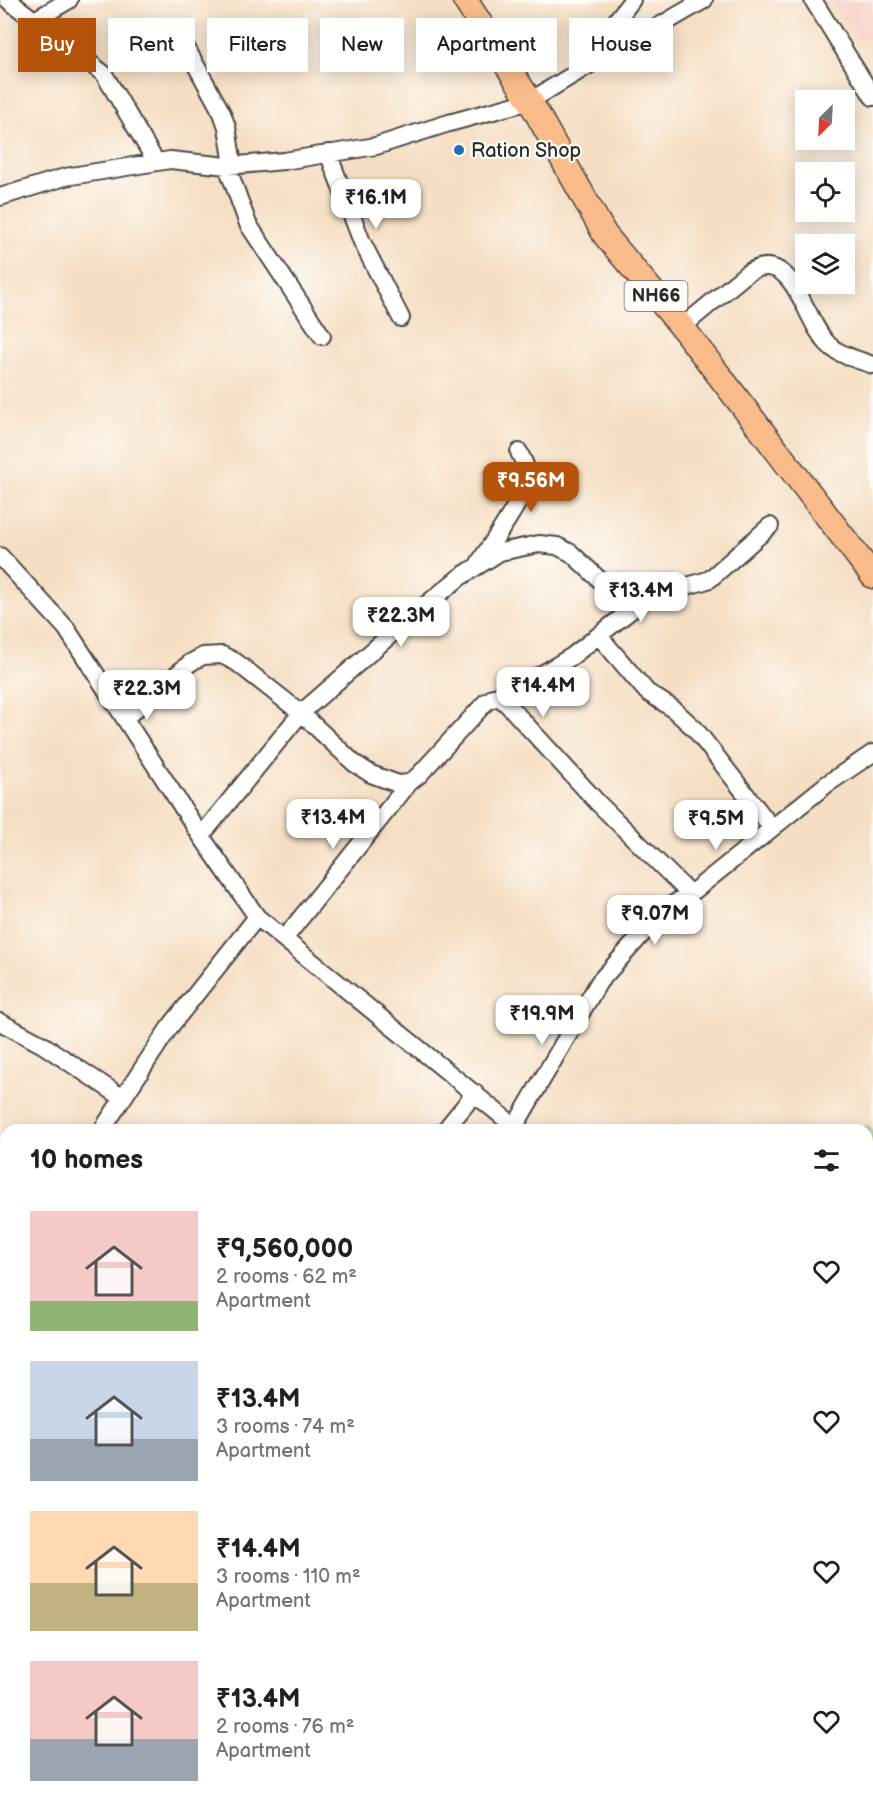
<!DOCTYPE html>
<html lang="en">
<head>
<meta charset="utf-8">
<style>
  :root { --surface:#fff; --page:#f6f6f6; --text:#202124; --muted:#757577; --accent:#b45309 }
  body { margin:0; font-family:"Balsamiq Sans",sans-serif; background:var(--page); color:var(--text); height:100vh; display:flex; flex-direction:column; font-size:22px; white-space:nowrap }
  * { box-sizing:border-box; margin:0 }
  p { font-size:20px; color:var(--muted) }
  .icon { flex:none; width:33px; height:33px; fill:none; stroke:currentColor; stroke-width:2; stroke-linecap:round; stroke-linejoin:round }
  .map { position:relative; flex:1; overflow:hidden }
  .drawer { position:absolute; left:0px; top:1124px; width:873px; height:686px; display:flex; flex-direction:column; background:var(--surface); border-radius:18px 18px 0 0; box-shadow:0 3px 15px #0003 }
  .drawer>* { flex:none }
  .banner { position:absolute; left:18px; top:18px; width:837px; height:54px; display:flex; gap:12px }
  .needle { width:39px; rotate:204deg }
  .controls { position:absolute; left:795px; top:90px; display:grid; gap:12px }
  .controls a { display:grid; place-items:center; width:60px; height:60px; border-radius:0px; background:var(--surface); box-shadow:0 3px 15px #0003; font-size:30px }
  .price { position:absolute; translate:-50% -51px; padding:0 14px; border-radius:12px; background:#fff; color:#222; font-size:20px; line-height:39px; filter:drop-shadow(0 2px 3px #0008) }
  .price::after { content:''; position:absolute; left:50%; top:36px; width:18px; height:14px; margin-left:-9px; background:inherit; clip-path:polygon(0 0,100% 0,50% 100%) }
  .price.selected { background:var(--accent); color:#fff }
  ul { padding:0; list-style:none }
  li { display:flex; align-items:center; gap:18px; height:150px; padding:0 30px }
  li span { display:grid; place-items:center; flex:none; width:168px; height:120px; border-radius:0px; color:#555 }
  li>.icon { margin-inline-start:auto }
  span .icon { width:72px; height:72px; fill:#fffc; stroke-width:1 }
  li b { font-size:26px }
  h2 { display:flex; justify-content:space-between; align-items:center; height:72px; padding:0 30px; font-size:26px }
  .chip { padding:0 21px; border-radius:0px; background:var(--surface); box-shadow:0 3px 15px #0003; font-size:21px; line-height:54px }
  .chip.selected { background:var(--accent); color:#fff }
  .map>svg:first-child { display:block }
  .built { fill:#f7d1c6 }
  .green { fill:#b0d179; stroke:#6e7e52; stroke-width:1.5 }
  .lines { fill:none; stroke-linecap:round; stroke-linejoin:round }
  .stream { stroke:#4fbdc5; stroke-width:4.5 }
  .minor-casing { stroke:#494642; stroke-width:20 }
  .highway-casing { stroke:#494642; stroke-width:27 }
  .minor { stroke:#fff; stroke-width:16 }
  .highway { stroke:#fabb8b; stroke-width:24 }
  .poi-dot { fill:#1f6fb2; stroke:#fdfcf7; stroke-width:2 }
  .labels { text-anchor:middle; stroke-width:4.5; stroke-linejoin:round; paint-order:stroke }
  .shield { fill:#fdfcf7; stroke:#6a6a68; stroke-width:1.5 }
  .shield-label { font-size:18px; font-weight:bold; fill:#2b2b2b }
  .poi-label { font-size:20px; fill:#2b2b2b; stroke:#fdfcf7; text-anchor:start }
</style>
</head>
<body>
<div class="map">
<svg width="873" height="1808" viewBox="0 0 873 1808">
  <rect width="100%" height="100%" fill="#fdfcf7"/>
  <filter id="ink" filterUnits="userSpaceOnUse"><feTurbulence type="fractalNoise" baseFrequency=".0167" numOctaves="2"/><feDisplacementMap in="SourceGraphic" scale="12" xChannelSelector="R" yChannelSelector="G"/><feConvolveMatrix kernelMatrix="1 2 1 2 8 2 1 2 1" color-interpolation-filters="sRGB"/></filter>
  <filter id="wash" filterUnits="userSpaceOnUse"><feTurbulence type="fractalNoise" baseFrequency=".008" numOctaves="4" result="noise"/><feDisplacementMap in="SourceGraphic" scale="24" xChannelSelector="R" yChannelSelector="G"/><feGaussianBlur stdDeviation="1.35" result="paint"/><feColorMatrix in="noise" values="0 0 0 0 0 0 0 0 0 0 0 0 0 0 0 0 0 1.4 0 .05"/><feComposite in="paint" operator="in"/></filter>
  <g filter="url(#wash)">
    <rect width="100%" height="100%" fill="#f5dec3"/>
    <path class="built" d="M829,0H873V37L858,42Z"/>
    <path class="green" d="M867,1126L873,1133V1279L867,1273V1130L864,1129Z"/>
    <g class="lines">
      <path class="stream" d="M645,1808L649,1803"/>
    </g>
  </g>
  <g filter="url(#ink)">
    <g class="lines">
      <g class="minor-casing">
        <path id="minor" d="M8,0L104,74L156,162
          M813,0L873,97
          M33,21L69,0
          M181,38L222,113L227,127L233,165
          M625,46L616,21L632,0
          M328,153L362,242L401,318
          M227,166L248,224L322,336
          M0,197L65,177L170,160L227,166L284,161L376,146L449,123L530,101L594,62L625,46L704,0
          M682,327L746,274C795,243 803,323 830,346C841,356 859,360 873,365
          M0,556L66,628L201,836L257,917
          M479,563C490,545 528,494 528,475C527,467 522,459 519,452
          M599,636L647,692L672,708L695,729L772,828
          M493,697L501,699L507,704L598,803L687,891H694L827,784L873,753
          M125,718L190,663L203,656L222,655L236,662L301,713L354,763L371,774L398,784L409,783L419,775L486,702L542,674L571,657L648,597C668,588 690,587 710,579L770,526
          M201,836L301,713L411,617L460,577L500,552L539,544L557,546L571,553L618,597L635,606
          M284,939L409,783
          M0,1022L43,1045L123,1098
          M515,1126L599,982L664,910L694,891
          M102,1130L169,1028L257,917L519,1130
          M445,1130L475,1093
          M0,1181L6,1183
          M867,1342L873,1345
          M0,1421L6,1423
          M867,1516L873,1508
          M0,1527L6,1487
          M867,1611L873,1614
          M445,1803L453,1808
          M805,1803L817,1808
          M154,1808L156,1803
          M326,1808L328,1803
          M567,1808L574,1803
          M664,1808L668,1803"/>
      </g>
      <g class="highway-casing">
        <path id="highway" d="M465,0L530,101L605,235L682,327L873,576"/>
      </g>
      <use href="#minor" class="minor"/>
      <use href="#highway" class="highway"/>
    </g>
  </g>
  <circle class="poi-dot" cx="459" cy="150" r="6"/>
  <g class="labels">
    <rect class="shield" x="624.5" y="281" width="63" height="30" rx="4.5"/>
    <g class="shield-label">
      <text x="656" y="302">NH66</text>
    </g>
    <g class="poi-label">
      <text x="471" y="157">Ration Shop</text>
    </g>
  </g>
</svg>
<div class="controls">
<a><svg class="needle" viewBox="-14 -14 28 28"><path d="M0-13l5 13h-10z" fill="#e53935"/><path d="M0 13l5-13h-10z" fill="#757577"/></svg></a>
<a><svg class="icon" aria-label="locate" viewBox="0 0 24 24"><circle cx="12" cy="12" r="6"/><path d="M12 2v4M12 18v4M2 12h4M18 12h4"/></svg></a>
<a><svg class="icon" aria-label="layers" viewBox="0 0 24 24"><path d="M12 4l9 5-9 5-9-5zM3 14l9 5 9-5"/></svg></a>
</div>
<b class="price" style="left:376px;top:230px">₹16.1M</b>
<b class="price selected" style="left:531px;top:513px">₹9.56M</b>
<b class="price" style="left:641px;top:623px">₹13.4M</b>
<b class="price" style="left:401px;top:648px">₹22.3M</b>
<b class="price" style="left:543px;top:718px">₹14.4M</b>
<b class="price" style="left:147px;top:721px">₹22.3M</b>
<b class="price" style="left:333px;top:850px">₹13.4M</b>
<b class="price" style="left:716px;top:851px">₹9.5M</b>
<b class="price" style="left:655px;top:946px">₹9.07M</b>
<b class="price" style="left:542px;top:1046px">₹19.9M</b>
<div class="banner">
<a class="chip selected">Buy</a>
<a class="chip">Rent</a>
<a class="chip">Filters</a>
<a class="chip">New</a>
<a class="chip">Apartment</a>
<a class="chip">House</a>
</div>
<section class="drawer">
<h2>10 homes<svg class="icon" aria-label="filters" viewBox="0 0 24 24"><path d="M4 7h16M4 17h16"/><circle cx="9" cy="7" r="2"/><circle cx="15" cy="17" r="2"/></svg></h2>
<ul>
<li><span style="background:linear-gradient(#f6c9c9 75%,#8fb573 0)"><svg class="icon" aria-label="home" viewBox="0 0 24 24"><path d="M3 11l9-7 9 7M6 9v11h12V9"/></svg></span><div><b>₹9,560,000</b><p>2 rooms · 62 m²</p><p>Apartment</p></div><svg class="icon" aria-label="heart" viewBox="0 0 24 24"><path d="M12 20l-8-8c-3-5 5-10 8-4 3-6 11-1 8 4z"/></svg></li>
<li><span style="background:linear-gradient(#c9d6e8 65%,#9aa5b1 0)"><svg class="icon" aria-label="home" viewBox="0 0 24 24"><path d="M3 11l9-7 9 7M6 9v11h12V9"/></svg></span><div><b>₹13.4M</b><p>3 rooms · 74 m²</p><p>Apartment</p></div><svg class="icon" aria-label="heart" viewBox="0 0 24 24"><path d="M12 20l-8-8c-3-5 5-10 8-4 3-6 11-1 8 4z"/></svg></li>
<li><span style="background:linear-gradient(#ffd9b3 60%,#c2b280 0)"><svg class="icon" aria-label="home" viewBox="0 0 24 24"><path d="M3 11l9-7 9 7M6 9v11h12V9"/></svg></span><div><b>₹14.4M</b><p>3 rooms · 110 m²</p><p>Apartment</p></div><svg class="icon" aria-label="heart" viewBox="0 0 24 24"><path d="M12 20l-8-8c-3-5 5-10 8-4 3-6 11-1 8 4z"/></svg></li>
<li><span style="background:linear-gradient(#f6c9c9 65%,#9aa5b1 0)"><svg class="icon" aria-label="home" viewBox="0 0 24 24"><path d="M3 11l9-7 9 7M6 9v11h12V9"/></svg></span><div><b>₹13.4M</b><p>2 rooms · 76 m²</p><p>Apartment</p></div><svg class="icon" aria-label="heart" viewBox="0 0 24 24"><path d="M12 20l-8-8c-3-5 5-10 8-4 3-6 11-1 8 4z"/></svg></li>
</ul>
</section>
</div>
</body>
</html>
